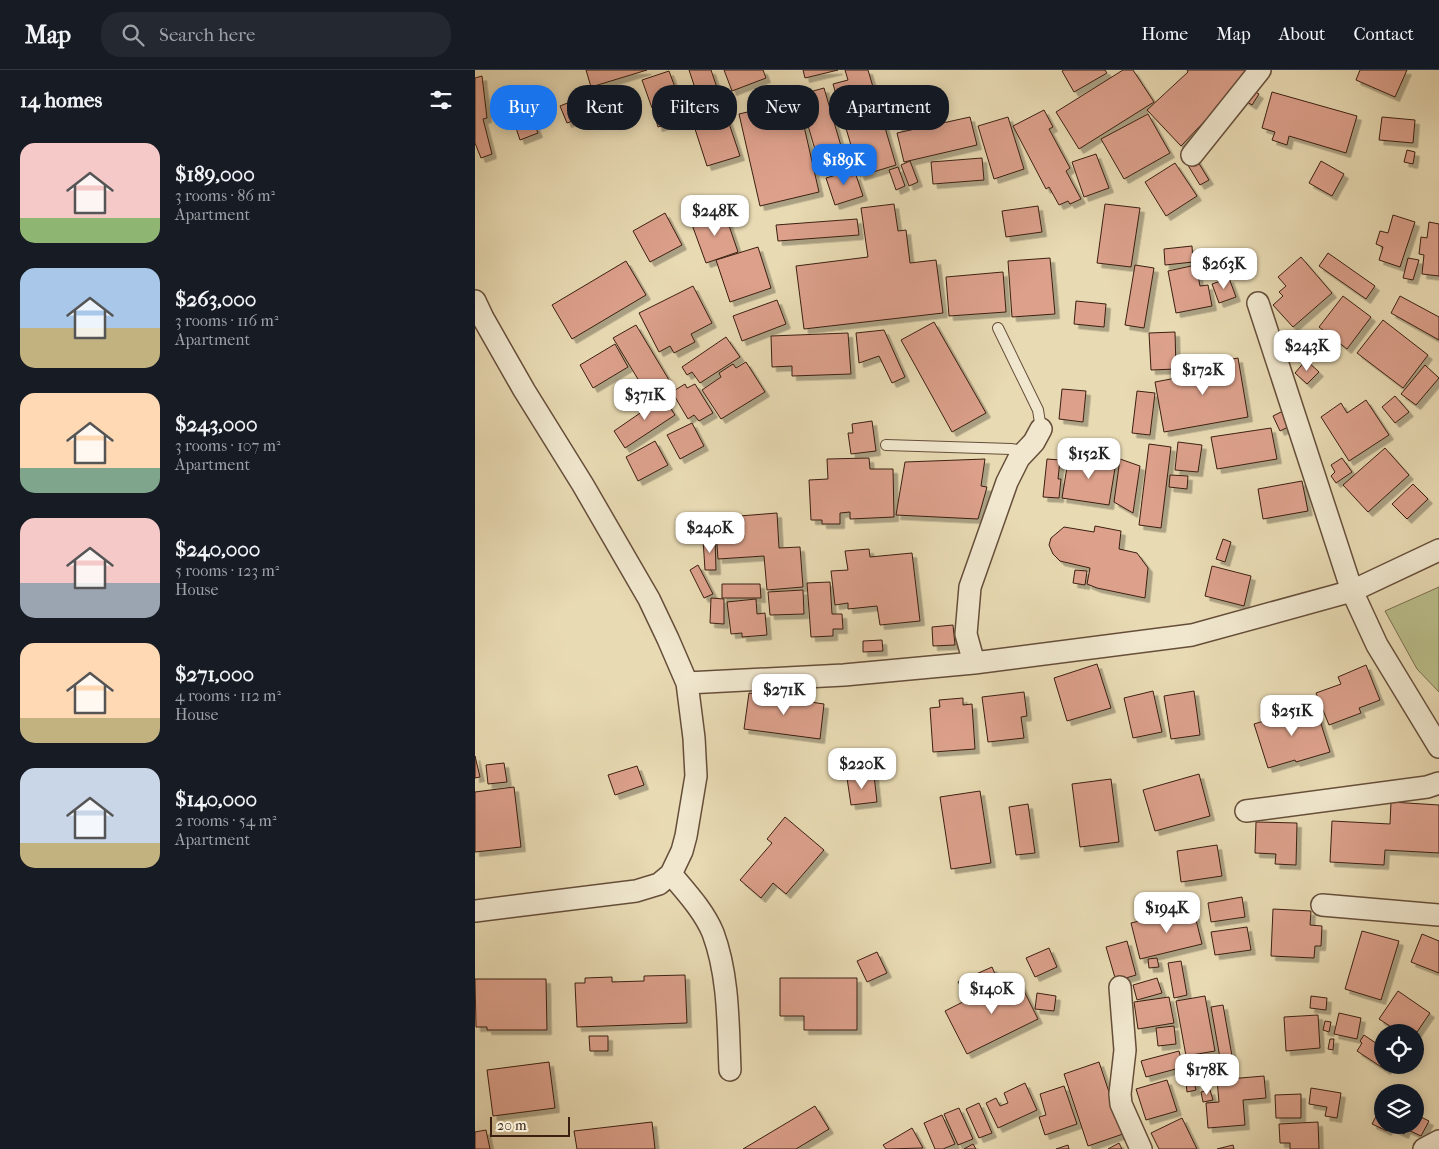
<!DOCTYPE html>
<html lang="en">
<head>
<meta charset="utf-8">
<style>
  :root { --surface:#171b24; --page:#242831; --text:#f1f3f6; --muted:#9ea1a6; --line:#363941; --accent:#1a73e8 }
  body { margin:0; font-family:"IM FELL French Canon",serif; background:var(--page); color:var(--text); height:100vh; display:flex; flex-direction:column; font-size:19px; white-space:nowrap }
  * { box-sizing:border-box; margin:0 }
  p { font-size:16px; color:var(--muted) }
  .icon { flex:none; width:28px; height:28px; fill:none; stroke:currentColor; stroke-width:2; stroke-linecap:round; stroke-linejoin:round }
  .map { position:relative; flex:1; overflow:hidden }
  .drawer { display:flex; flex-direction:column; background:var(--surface); width:475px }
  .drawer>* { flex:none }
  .banner { position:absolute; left:15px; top:15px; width:475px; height:45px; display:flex; gap:10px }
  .fabs { position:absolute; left:899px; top:954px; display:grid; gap:10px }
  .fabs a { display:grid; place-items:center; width:50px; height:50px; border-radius:50%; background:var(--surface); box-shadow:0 2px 12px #0003; font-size:25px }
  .scale { position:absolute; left:15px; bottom:12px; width:80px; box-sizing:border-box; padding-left:5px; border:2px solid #3b1f11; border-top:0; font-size:14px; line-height:18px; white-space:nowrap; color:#3b1f11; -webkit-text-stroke:4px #f0e7ce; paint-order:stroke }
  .price { position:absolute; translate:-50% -42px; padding:0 11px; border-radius:10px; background:#fff; color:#222; font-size:16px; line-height:32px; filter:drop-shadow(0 1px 2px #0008) }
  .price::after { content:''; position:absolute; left:50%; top:30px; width:15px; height:11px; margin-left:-8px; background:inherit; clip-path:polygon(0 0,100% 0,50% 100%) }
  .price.on { background:var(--accent); color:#fff }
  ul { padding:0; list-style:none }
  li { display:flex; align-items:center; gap:15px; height:125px; padding:0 20px }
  li span { display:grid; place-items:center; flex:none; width:140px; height:100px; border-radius:15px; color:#555 }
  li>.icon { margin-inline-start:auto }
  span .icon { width:60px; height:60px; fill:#fffc; stroke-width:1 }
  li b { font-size:21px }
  h2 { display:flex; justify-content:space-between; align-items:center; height:60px; padding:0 20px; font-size:21px }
  .tag { padding:0 18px; border-radius:20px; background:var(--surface); box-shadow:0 2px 12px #0003; font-size:18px; line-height:45px }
  .tag.on { background:var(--accent); color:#fff }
  header { display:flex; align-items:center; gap:30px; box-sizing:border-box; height:70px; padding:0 25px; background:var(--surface); border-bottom:1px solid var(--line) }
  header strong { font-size:24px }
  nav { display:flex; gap:28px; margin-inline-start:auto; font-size:18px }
  .search { width:350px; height:45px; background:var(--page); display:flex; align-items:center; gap:12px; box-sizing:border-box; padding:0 18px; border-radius:20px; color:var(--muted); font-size:19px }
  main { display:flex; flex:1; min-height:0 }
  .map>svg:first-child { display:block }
  .green { fill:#b9be8a; stroke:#7a6e4e }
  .building { fill:#dca08b; stroke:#3b1f11; filter:url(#shadow) }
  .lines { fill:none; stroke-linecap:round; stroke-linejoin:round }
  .service-casing { stroke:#664e3a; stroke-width:12 }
  .minor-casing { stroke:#664e3a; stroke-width:24 }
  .service { stroke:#f0e7ce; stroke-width:10 }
  .minor { stroke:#f0e7ce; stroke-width:21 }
</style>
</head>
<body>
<header>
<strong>Map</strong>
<div class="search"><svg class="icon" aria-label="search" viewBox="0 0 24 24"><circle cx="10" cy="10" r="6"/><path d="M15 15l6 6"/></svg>Search here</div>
<nav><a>Home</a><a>Map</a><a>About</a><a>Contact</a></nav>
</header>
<main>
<section class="drawer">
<h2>14 homes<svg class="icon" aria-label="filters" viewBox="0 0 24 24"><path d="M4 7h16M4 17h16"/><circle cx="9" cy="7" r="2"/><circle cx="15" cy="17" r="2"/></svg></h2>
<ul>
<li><span style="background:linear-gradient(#f6c9c9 75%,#8fb573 0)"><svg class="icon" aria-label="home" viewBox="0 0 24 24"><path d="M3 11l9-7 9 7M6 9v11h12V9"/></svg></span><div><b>$189,000</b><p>3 rooms · 86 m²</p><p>Apartment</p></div></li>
<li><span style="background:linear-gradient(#a9c7e8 60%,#c2b280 0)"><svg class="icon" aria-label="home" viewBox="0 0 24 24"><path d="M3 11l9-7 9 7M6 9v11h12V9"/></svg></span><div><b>$263,000</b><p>3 rooms · 116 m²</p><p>Apartment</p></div></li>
<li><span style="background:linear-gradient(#ffd9b3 75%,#7fa58c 0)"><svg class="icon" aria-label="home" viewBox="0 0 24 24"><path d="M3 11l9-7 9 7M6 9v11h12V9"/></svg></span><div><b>$243,000</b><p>3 rooms · 107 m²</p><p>Apartment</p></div></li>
<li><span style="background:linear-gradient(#f6c9c9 65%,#9aa5b1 0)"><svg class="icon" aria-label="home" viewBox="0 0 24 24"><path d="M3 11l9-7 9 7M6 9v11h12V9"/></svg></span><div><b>$240,000</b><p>5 rooms · 123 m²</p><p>House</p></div></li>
<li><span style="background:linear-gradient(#ffd9b3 75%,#c2b280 0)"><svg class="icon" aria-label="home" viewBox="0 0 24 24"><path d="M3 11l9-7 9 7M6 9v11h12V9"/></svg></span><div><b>$271,000</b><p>4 rooms · 112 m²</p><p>House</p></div></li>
<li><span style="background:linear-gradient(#c9d6e8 75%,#c2b280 0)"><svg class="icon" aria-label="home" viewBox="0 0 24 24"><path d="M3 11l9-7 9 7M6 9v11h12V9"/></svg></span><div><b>$140,000</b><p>2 rooms · 54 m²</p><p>Apartment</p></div></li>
</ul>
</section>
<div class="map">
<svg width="964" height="1079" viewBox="0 0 964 1079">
  <defs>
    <filter id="shadow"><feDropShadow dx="4.5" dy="4.5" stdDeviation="0" flood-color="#0004"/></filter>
  </defs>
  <rect width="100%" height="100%" fill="#e8dab3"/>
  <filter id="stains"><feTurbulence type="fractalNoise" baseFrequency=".004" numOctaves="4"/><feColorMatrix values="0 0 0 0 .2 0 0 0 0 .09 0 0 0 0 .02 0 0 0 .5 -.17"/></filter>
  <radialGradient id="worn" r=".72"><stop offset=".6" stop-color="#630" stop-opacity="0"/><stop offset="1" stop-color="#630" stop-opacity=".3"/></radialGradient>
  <path class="green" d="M964,517V622L942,599L910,541Z"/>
  <path class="building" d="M111,0H172L116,17Z
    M214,0H236L265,86L232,96L209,25L221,21Z
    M249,0H288L291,8L257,21Z
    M328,0H363L330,8Z
    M370,0H393L421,95L385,106L358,14L373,10Z
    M589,0H630L632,3L599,22L587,1Z
    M648,0H658L679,32L604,79L581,42Z
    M712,0H778L706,76L672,40L713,2Z
    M885,0H932L920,27L881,10Z
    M194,1L204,28L177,38L167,10Z
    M7,6L12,48L8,49L17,84L6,88L0,73V8Z
    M349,18L371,93L346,100L324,25Z
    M776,19L784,24L777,35L769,30Z
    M797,22L882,46L871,83L814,66L812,75L797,70L800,62L787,58Z
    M422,27L432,55L423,58L413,30Z
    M100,30L108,47L92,53L85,36Z
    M323,30L344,122L285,136L264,44Z
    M207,31L213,47L183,57L178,40Z
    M569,40L578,57L574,59L595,98L591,101L606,129L595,134L593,131L584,135L574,117L571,119L538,56Z
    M673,44L695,83L649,109L626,69Z
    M495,47L502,75L429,92L422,63Z
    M533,47L549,99L519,109L503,56Z
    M907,47L940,50L938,73L904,70Z
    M58,51L63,63L45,70L41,58Z
    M932,80L940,82L938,94L929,92Z
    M621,84L634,118L609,127L597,92Z
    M720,87L734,110L725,115L711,92Z
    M507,88L509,110L458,114L456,92Z
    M435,91L443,112L434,116L426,95Z
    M846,91L869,104L857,126L834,113Z
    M700,93L722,126L691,146L670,112Z
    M372,94L376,106L381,105L388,126L360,135L351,108L361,105L359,98Z
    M423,97L430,116L421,120L414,100Z
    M419,134L423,161L431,160L435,193L461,190L468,243L329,259L321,196L393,187L386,138Z
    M630,134L665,138L656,197L622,193Z
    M563,136L567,162L531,167L527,141Z
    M249,141L263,182L231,193L216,152Z
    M190,143L207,175L175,192L158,161Z
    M918,145L940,152L925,197L904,190L908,177L901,174L905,161L913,163Z
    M382,149L384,165L303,171L301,155Z
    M954,152L964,154V206L947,204L949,185L944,184L946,167L952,168Z
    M717,176L718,192L690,195L689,179Z
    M283,177L296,218L255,232L241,190Z
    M853,183L900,216L891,229L844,196Z
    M826,187L857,223L818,257L798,235L808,226L804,222L811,216L803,207Z
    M575,188L580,244L537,247L533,191Z
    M933,188L944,190L938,210L928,208Z
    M151,191L171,225L97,269L77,235Z
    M660,195L679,198L669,258L650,255Z
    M721,195L725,216L733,215L737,236L701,243L693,201Z
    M528,202L531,242L474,246L471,207Z
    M754,208L761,227L744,233L737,214Z
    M218,216L237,253L216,264L220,272L199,283L195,276L184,282L164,243Z
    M868,226L896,247L872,279L844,257Z
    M925,226L964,247V270L916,243Z
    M302,230L311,254L267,271L258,246Z
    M601,231L631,234L629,257L599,254Z
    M908,250L953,285L928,318L882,283Z
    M459,252L511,343L477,362L426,270Z
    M161,255L194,310L172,324L138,268Z
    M409,260L430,307L417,313L404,286L384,293L381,263Z
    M700,262L701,299L676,300L674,263Z
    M373,263L376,304L317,306V296L297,297L296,266Z
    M251,267L265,287L225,313L217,302L212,305L207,297Z
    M140,274L153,297L118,318L105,295Z
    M763,288L773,347L689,362L680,312L717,305L715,297Z
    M831,290L844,302L832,314L820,303Z
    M271,292L290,322L246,349L227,320L246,307L244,303L258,294L261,298Z
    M950,295L964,308L941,335L926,324Z
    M210,314L212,318L220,314L238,343L224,351L219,345L213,349L197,322Z
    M587,319L611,321L608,352L584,349Z
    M662,321L680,323L675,365L657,363Z
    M186,324L200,345L150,378L139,361L171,339L169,335Z
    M920,326L934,342L920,353L907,337Z
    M891,330L914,365L874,391L846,347L866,333L872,343Z
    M808,341L815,356L805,361L798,346Z
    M397,351L401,381L376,384L373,363H378L377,354Z
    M217,353L229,376L205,389L192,365Z
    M796,358L802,389L742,399L736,367Z
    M180,371L193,395L163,411L151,387Z
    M703,372L727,375L723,402L700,400Z
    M674,374L696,377L686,458L664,455Z
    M910,378L934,405L893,442L868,415Z
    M594,385L641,392L634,435L587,428Z
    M394,388L395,399H418L419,447L375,449V442L365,443V454H347V450H336L334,410L353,409L352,389Z
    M867,388L877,402L861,413L856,406L860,402L856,395Z
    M510,389L506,416L512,417L503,449L421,445L430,392Z
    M572,389L585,390L583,409H586L584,428L568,427Z
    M645,389L665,396L658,443L639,432Z
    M695,405L713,406L712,419L694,417Z
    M827,411L833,441L788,449L783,419Z
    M938,414L953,429L932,449L917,434Z
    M302,443L304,478L325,477L328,517L292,520L289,486L243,489L240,448Z
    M620,456L646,461L644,479L662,483L673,498L670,528L622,518L612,514L615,498L585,491L578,484L574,475L576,468L589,457L619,462Z
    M240,468L241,500H230L228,469Z
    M748,469L756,472L750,492L741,489Z
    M394,479L395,487L437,483L445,551L405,555L402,536L373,539V533L360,535L356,501L373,500L370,481Z
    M223,495L238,524L229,528L215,500Z
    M737,496L776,506L769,536L730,526Z
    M600,500L612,501L610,515L598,513Z
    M355,512L357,544H367L368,559H358V566L336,567L332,513Z
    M247,514H285L286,528H247Z
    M328,520L329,544L295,545L293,522Z
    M236,528L249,529V554L235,553Z
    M281,529L282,544L290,543L292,565L267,567V563L256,564L252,532Z
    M478,555L480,575L458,576L457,557Z
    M407,570L408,581L388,582V571Z
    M622,594L636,638L592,651L579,608Z
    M891,595L905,630L884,638L886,643L854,655L841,623L866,614L863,607Z
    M678,621L687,662L658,668L649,628Z
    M719,621L725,665L696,669L689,626Z
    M549,622L552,646L546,647L549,668L513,672L507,627Z
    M274,623L349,634L345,669L269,659Z
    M488,628V635L497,634L500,679L458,682L455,638L465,637L464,630Z
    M840,635L855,682L821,692L820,690L793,698L779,654Z
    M0,686L5,707L0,708Z
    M29,693L32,712L13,714L11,695Z
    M162,696L169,715L140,725L133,705Z
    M724,704L735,746L680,761L668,720Z
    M399,705L402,732L376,735L372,708Z
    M636,709L644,772L605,777L597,714Z
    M39,717L46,777L0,782V722Z
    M505,721L516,793L476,799L465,727Z
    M916,732L964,735V783L910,780L909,795L855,792L857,751L915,754Z
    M553,734L560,783L541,785L534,737Z
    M310,747L349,780L311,824L298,813L286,828L265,810L297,773L292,769Z
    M781,752L822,753L821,795L800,794L801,784L780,783Z
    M742,775L747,806L706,812L702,781Z
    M767,827L770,847L736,852L733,833Z
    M718,838L727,874L665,889L656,853Z
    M798,839L836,841L835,855L847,856L846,876H840L839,888L796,886Z
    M772,857L776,880L740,885L736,862Z
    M887,861L924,871L906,930L870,919Z
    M947,864L964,871V903L936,892Z
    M652,871L661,905L641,911L631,877Z
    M574,878L582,897L560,907L551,888Z
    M402,882L412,903L392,912L382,891Z
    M682,888L684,897L674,898L673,889Z
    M706,891L712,925L699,928L693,893Z
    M517,897L524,913L491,928L483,912Z
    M210,905L212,953L102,957L100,913H110V908L137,907V912L169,911V906Z
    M541,905L563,949L492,984L470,941Z
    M305,908H382V960H329V946H305Z
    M682,908L687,923L662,930L658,915Z
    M0,909H71L72,960H12V957H1Z
    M923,921L955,943L940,965V962H924L904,949Z
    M562,923L581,926L579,941L560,939Z
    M730,926L740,981L711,986L701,931Z
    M836,926L852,928L851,940L835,938Z
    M694,927L699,953L663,959L659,932Z
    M748,935L757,986L745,988L736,937Z
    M864,943L886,948L882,969L859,964Z
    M843,945L845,978L811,981L809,947Z
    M850,951L856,952L854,962L848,960Z
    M699,956L701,974L683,976L681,958Z
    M889,965L908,978V995H914L911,1000L882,981L887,973L885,971Z
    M114,966H133V981H115Z
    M855,969H859L858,980L853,979Z
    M704,981L708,997L671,1007L666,991Z
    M74,992L80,1038L18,1046L12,1000Z
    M624,992L648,1064L613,1076L589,1004Z
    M789,1006L791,1028L768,1030L770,1055L733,1058L731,1033L744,1032L742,1010Z
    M692,1010L702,1041L671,1050L661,1019Z
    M719,1012L721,1020L712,1022L711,1013Z
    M550,1013L562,1040L523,1058L511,1033L521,1028L525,1036L533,1033L529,1023Z
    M589,1016L602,1054L570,1065L564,1047L571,1045L565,1024Z
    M836,1018L866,1023L862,1048L850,1046L852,1037L834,1034Z
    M735,1020L738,1030L728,1032L726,1022Z
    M826,1024V1048H801L800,1025Z
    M504,1033L517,1063L504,1068L491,1039Z
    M908,1033V1055H940V1044L954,1051L946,1066L931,1059L929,1064L914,1057L912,1061L897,1054Z
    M340,1036L354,1059L321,1079H268Z
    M484,1038L498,1069L483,1075L469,1044Z
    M467,1045L480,1074L468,1079H460L449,1053Z
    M707,1048L722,1079H684L676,1063Z
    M177,1052L180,1079H102L99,1061Z
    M843,1052L844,1079H815V1073H805L804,1054Z
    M437,1058L448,1078L411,1079L408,1075Z
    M11,1060L15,1079H0V1062Z
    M644,1073L647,1079H633Z
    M498,1074L501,1079H489Z
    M593,1075L594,1079H581Z
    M758,1075L759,1079H742Z"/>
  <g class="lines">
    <g class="service-casing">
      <path id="service" d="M523,258L563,340L566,359
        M411,375L536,379L549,381"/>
    </g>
    <g class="minor-casing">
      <path id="minor" d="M717,85L785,0
        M0,231L8,248L49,320L108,415L174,529L193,569L212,613L219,668L221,706L211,766L207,781L196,804L184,814L161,821L0,841
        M783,233L877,521L902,575L964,677
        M499,593L491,564L495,517L532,412L544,388L559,372L566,359
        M212,613L369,605L499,593L717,565L877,521L964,480
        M771,741L952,717L964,713
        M196,804C211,822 229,841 238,863C254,906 253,955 255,1000
        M847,835L964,845
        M645,917L650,980L645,1024L646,1034L666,1079
        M949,1079L964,1071"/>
    </g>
    <use href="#service" class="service"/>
    <use href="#minor" class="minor"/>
  </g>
  <rect width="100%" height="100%" filter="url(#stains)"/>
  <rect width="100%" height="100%" fill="url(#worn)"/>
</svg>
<div class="fabs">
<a><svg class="icon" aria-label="locate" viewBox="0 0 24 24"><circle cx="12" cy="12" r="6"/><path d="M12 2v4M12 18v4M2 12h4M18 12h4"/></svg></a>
<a><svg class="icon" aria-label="layers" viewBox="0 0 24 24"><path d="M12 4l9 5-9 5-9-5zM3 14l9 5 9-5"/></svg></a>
</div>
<div class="scale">20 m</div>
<b class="price on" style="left:369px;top:116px">$189K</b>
<b class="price" style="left:240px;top:167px">$248K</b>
<b class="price" style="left:749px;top:220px">$263K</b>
<b class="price" style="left:832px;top:302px">$243K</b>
<b class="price" style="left:728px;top:326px">$172K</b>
<b class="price" style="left:170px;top:351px">$371K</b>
<b class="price" style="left:614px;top:410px">$152K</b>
<b class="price" style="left:235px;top:484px">$240K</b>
<b class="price" style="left:309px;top:646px">$271K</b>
<b class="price" style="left:817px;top:667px">$251K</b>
<b class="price" style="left:387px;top:720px">$220K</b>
<b class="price" style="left:692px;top:864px">$194K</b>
<b class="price" style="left:517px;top:945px">$140K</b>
<b class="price" style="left:732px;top:1026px">$178K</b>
<div class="banner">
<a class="tag on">Buy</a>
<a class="tag">Rent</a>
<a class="tag">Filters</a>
<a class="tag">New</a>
<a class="tag">Apartment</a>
</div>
</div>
</main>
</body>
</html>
